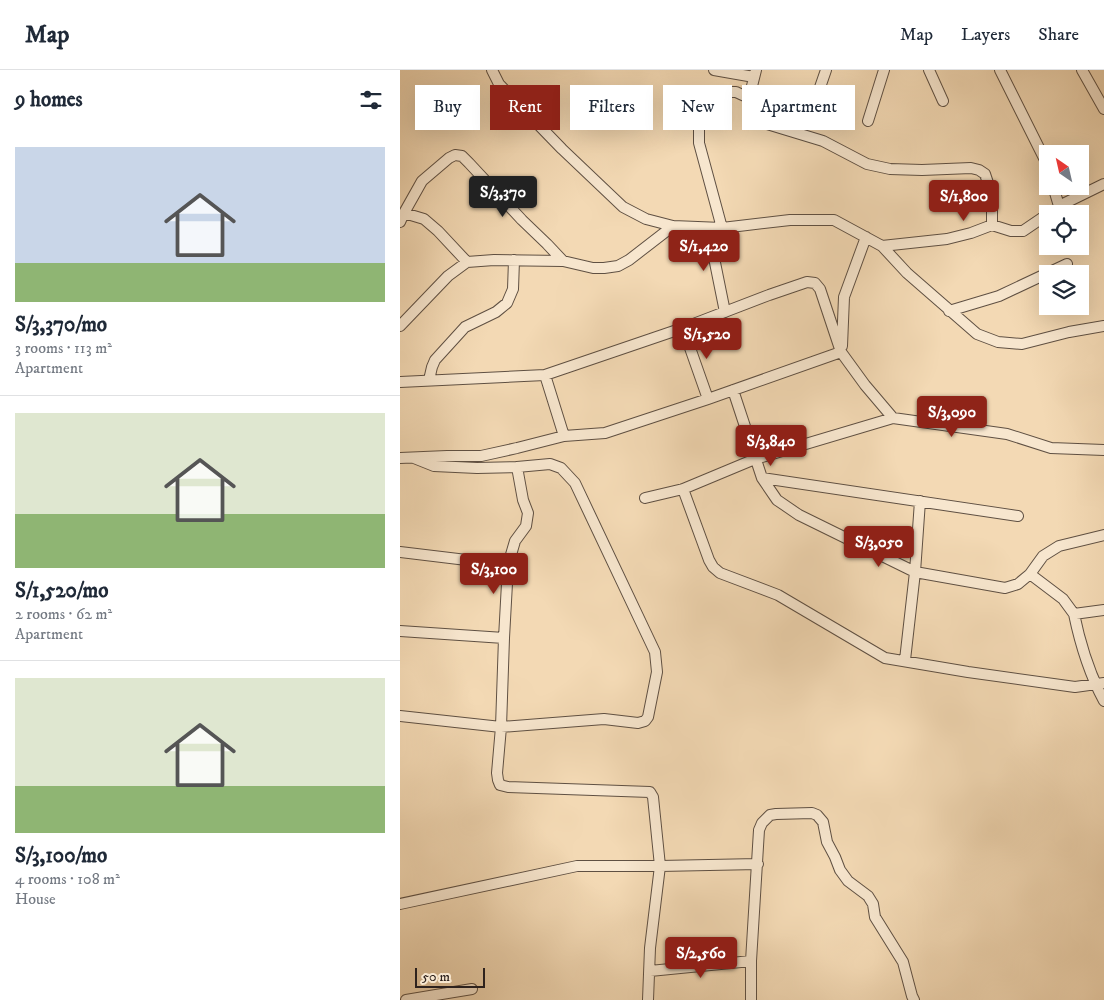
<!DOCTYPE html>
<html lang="en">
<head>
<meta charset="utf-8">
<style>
  :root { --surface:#fff; --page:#f2f2f3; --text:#1f2937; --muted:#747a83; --line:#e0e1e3; --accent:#8f2418 }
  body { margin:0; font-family:"IM FELL DW Pica",serif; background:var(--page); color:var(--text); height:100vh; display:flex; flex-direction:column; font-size:19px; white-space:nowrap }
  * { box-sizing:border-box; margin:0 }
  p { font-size:16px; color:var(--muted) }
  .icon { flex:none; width:28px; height:28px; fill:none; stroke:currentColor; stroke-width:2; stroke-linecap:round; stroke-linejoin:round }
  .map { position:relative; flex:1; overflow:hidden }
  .drawer { display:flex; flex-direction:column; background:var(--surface); width:400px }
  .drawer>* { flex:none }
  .banner { position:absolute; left:15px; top:15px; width:475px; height:45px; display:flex; gap:10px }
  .needle { width:32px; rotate:326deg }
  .controls { position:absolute; left:639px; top:75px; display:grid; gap:10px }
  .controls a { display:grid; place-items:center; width:50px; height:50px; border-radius:0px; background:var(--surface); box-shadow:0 5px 20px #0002; font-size:25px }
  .scale { position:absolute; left:15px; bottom:12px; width:70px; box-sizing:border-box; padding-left:5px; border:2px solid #2e221d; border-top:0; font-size:14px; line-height:18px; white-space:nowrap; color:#2e221d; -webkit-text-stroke:4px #f7e6ce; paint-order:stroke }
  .price { position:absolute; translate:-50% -42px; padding:0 11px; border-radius:5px; background:var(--accent); color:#fff; font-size:16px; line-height:32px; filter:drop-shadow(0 1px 2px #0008) }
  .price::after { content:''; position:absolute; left:50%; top:30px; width:15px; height:11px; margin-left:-8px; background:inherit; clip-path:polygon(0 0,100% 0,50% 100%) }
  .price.active { background:#222; color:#fff }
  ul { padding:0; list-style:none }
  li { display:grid; align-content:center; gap:10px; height:265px; padding:0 15px }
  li+li { border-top:1px solid var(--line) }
  li span { display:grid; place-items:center; height:155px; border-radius:0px; color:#555 }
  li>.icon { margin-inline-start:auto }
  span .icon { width:90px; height:90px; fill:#fffc; stroke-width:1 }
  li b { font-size:21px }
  h2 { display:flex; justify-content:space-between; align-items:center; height:60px; padding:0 15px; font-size:21px }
  .chip { padding:0 18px; border-radius:0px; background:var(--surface); box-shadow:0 5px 20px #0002; font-size:18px; line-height:45px }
  .chip.active { background:var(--accent); color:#fff }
  header { display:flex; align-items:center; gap:30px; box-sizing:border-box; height:70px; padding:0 25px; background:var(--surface); border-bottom:1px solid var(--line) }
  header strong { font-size:24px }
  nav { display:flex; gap:28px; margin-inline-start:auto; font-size:18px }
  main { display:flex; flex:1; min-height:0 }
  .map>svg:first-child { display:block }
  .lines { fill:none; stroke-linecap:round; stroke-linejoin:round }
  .minor-casing { stroke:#5f5043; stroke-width:12 }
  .minor { stroke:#f7e6ce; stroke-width:10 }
</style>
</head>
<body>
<header>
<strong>Map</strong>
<nav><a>Map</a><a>Layers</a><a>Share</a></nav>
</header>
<main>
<section class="drawer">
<h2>9 homes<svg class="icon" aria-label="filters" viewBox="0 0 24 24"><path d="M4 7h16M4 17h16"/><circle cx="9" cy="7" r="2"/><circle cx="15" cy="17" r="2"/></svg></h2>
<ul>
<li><span style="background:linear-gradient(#c9d6e8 75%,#8fb573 0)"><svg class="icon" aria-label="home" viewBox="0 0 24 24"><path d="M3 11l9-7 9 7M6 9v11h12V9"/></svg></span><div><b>S/3,370/mo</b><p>3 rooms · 113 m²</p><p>Apartment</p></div></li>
<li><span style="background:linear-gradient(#dfe7d0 65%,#8fb573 0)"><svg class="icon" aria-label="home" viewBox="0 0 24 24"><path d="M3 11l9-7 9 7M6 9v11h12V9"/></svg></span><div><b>S/1,520/mo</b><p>2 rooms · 62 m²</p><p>Apartment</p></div></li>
<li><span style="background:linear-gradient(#dfe7d0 70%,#8fb573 0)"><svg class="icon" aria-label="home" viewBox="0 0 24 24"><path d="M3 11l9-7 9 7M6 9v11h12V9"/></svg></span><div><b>S/3,100/mo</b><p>4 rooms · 108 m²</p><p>House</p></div></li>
</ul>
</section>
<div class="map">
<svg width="704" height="930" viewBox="0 0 704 930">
  <rect width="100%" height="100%" fill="#f3d9b4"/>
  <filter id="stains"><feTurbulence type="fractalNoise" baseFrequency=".004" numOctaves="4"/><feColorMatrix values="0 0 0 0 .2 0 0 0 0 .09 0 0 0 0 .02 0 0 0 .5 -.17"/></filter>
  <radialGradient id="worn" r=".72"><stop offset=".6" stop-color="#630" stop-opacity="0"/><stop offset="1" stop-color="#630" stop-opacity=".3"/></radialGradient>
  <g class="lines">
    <g class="minor-casing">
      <path id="minor" d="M92,0L99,14L162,79L223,137L246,149L273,156L322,158L390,150H434L482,176L507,203L577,264L598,272L622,274L669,262L704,256
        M314,0L354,7
        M356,0L349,28L353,40L358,49L367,54L423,71L467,94L490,99L522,100L571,98L579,100L585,104L592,125V155
        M529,0L543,31
        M600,0L646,92L648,97
        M682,0L704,39
        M468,51L484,0
        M408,52L426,0
        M653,116L659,136L704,114
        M4,143L24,149L38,161L67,192
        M0,152L4,143L22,111L49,88L55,85L62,86L69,93L122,150L147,174L163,191
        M308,158L325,242
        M322,158L299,73V50L303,37L315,27L325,22H336L349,28
        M482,176L547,169L571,163L592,155L611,161H623L648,144
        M549,241L599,226L667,194
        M0,256L48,206L67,192L94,190L163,191L193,198H204L218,196L229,190L273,156
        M283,258L308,329
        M442,276L444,227L466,167
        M145,305L164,366
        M29,310L32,297L35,290L65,257L96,242L107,233L113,219L114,190
        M0,312L145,305L283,258L369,225L407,212L415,213L420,219L441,282L465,315L493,348L607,364L651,378L704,380
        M333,320L362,408L377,430L399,445L515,502L605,518L618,514L630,504L643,486L659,476L704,465
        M0,388L47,386H81L117,378L164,366L205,363L308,329L441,282
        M117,397L123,430L128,443L126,456L115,471L108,495L104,568L101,657L97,703L98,710L100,715L108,717L250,722L253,727L260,796L250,878L248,930
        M362,408L618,446
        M283,419L309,490L313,497L320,503L378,525L485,588L568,602L675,617L704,613
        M245,428L283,419L355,389L493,348
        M0,482L108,495
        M630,504L663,529L674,544
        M704,540L674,544C680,573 690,605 704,631
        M0,561L104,568
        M505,590L515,502L520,431
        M0,646L101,657L204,649L238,653L245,651L248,647L257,602L255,582L175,413L161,398L150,394L117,397L77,398L34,396L14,388
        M0,834L177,796H260L358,794
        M250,901L351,891
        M6,930L72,919
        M351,930V891L359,760L362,753L370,745L376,744L412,743L417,745L423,752L427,772L435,787L440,800L448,811L468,826L473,834L475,847L503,892L512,926L514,930"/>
    </g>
    <use href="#minor" class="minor"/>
  </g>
  <rect width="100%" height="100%" filter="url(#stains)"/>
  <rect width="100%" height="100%" fill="url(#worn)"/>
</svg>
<div class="controls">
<a><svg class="needle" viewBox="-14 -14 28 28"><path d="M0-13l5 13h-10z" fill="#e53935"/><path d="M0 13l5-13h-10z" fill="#747a83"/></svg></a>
<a><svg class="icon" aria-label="locate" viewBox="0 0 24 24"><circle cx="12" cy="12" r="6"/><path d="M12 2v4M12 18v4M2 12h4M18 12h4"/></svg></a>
<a><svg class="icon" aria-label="layers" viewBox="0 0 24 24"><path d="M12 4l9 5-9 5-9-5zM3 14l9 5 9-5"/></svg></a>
</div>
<div class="scale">50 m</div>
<b class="price active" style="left:103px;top:148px">S/3,370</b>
<b class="price" style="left:564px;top:152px">S/1,800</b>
<b class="price" style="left:304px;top:202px">S/1,420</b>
<b class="price" style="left:307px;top:290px">S/1,520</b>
<b class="price" style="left:552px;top:368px">S/3,090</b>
<b class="price" style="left:371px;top:397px">S/3,840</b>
<b class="price" style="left:479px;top:498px">S/3,050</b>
<b class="price" style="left:94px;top:525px">S/3,100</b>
<b class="price" style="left:301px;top:909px">S/2,560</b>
<div class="banner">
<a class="chip">Buy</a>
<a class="chip active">Rent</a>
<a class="chip">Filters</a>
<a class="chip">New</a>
<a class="chip">Apartment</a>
</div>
</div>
</main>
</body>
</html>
